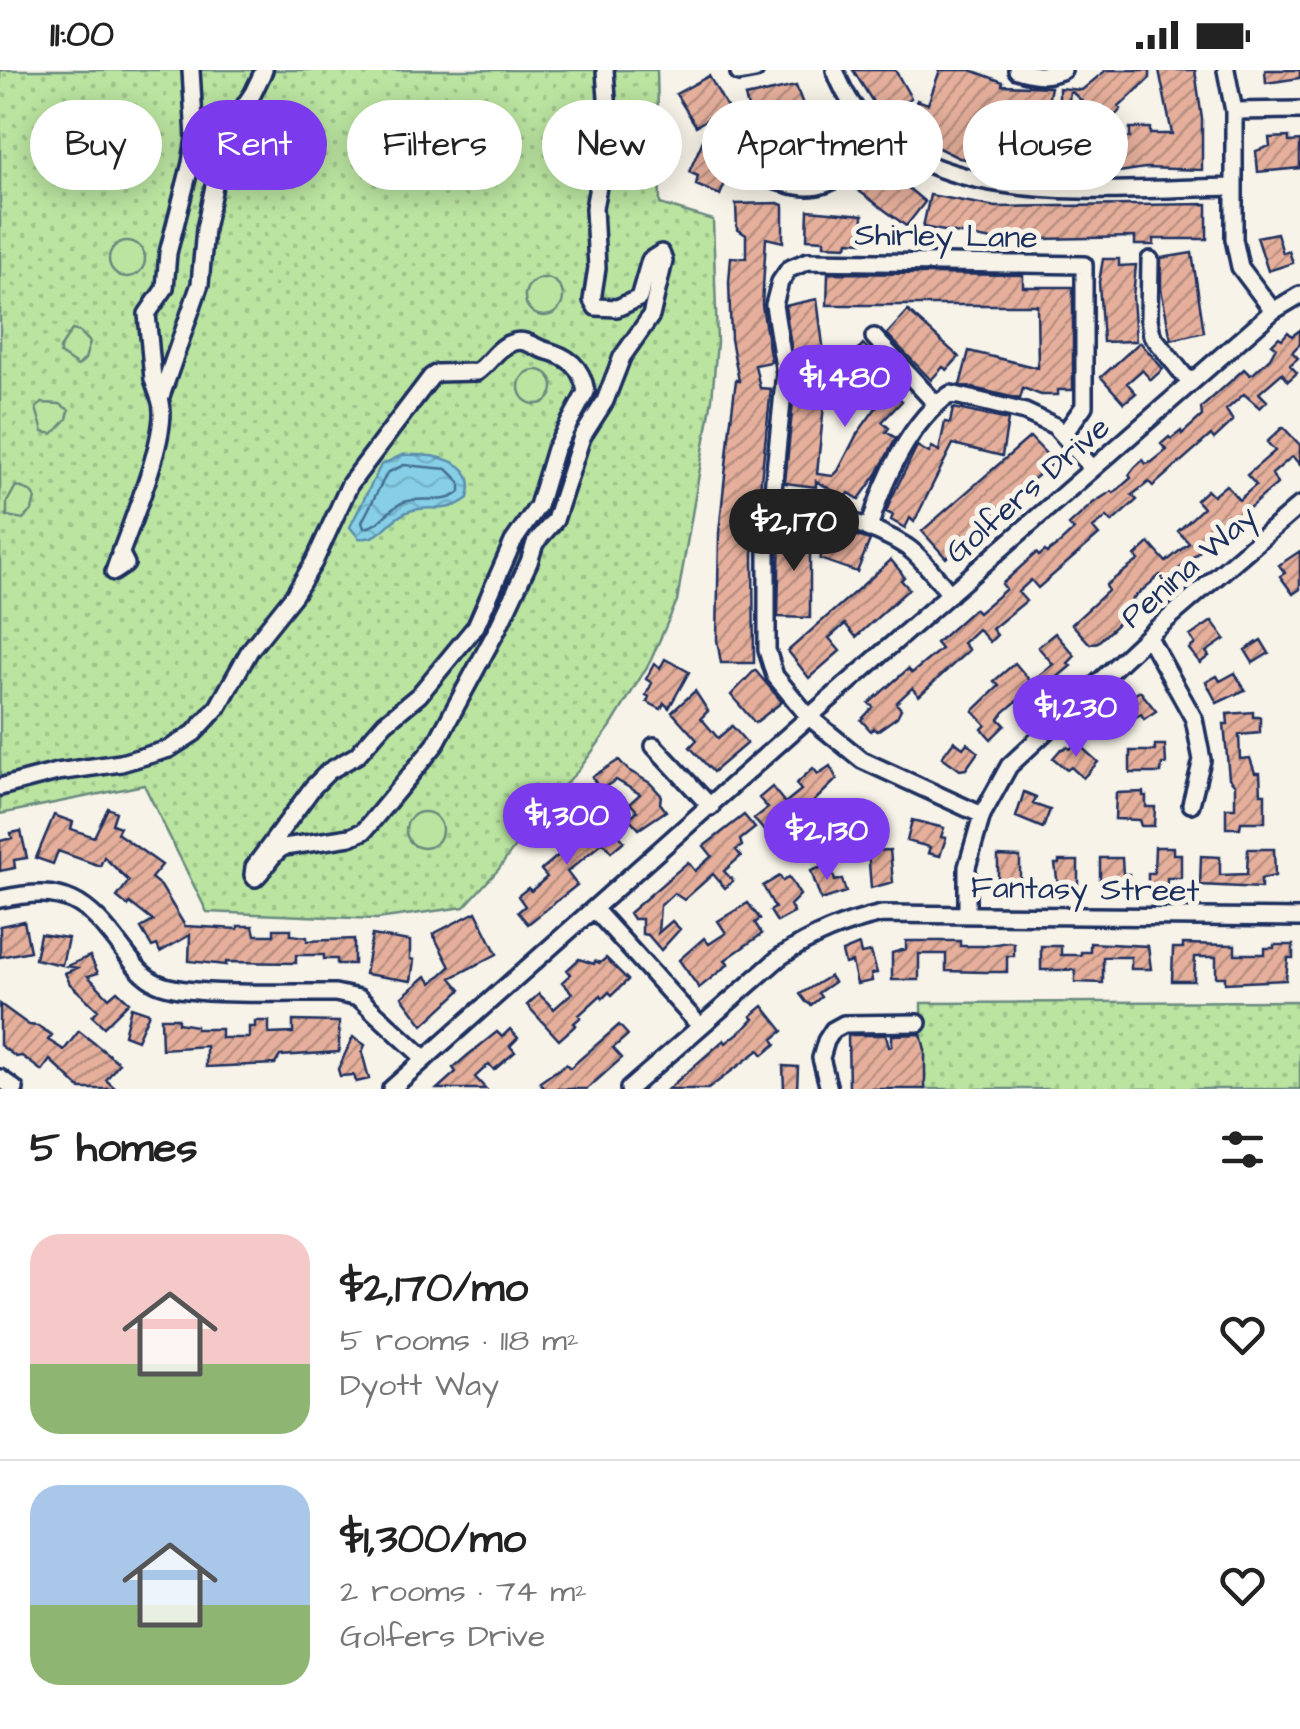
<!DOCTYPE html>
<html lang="en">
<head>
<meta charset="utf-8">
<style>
  :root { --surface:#fff; --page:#f6f6f6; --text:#222; --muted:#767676; --line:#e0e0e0; --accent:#7c3aed }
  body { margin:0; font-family:"Architects Daughter",sans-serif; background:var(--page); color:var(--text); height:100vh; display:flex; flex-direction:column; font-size:38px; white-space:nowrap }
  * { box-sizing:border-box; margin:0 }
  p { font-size:32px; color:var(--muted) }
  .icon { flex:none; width:55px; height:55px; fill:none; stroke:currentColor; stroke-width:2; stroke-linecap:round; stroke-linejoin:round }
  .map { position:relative; height:1019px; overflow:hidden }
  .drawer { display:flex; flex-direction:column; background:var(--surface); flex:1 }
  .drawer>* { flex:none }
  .hud { position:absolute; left:30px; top:30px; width:1240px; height:90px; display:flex; gap:20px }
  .price { position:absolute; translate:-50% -85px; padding:0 22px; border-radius:35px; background:var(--accent); color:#fff; font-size:32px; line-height:65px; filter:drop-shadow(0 2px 5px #0008) }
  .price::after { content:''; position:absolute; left:50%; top:60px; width:30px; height:22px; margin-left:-15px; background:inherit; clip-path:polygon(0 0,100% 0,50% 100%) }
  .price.active { background:#222; color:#fff }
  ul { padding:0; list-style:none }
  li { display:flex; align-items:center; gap:30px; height:250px; padding:0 30px }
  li+li { border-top:2px solid var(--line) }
  li span { display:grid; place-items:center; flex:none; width:280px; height:200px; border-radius:30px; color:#555 }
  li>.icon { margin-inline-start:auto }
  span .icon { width:120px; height:120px; fill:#fffc; stroke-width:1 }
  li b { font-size:42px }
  h2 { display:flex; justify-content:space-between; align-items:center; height:120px; padding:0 30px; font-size:42px }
  .pill { padding:0 35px; border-radius:45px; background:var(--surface); box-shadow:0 5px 25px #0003; font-size:35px; line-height:90px }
  .pill.active { background:var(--accent); color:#fff }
  .status { display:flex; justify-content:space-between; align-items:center; height:70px; padding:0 50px; background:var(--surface); direction:ltr }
  .status svg { height:28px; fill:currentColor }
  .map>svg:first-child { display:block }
  .grass { fill:url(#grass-dots); stroke:#6a8a7f; stroke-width:2.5 }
  .pitch { fill:#bae4a0; stroke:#6a8a7f; stroke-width:2.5 }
  .water { fill:url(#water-waves); stroke:#5b8fb0; stroke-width:2.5 }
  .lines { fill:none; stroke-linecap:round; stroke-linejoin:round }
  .shore { stroke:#466f94; stroke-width:2.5 }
  .building { fill:url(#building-hatch); stroke:#1b2f5e; stroke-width:2.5 }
  .minor-casing { stroke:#1b2f5e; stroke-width:22 }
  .minor { stroke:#f7f3e8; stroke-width:15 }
  .labels { text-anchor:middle; stroke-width:10; stroke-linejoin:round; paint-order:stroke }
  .street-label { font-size:32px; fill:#1b2f5e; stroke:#f7f3e8 }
</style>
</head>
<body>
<div class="status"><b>11:00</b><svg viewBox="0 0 49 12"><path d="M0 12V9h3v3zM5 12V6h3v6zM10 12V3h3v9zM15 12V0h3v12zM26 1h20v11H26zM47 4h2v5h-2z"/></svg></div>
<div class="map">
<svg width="1300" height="1019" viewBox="0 0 1300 1019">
  <defs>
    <pattern id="grass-dots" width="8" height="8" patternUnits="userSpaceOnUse" patternTransform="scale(2.5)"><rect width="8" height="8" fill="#bae4a0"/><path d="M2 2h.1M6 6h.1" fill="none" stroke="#9fc48c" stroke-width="1.8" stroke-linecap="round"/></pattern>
    <pattern id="water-waves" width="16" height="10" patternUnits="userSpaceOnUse" patternTransform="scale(2.5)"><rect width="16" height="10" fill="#86cfe6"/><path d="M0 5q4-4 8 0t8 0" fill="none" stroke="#73b2c8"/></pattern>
    <pattern id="building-hatch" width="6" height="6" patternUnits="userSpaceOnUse" patternTransform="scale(2.5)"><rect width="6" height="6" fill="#e5af9b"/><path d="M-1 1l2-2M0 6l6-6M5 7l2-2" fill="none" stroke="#b98f82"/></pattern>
  </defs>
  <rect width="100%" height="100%" fill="#f7f3e8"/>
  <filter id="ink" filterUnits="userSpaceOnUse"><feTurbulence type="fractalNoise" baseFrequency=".01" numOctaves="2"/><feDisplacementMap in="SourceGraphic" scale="20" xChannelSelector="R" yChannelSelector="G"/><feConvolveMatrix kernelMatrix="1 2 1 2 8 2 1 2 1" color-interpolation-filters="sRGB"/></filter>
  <g filter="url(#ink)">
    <path class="grass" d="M0,0H657L660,134L713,150L717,272L712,329L677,531L650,592L611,656L578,701L545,735L498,800L464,837L377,849L207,842L144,715L0,744Z
      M1300,931V1019H922L921,933Z"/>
    <path class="pitch" d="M109 189a18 18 0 1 1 36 0a18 18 0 1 1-36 0Z
      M525 227a19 19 0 1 1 38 0a19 19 0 1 1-38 0Z
      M72,260L80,262L90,272L85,289L78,296L60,284V278Z
      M519 317a17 17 0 1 1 34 0a17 17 0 1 1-34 0Z
      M42,333L60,334L69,340L67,349L53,364L43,362L36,338Z
      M16,416L30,421L35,428L32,440L23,449L7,446V432Z
      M406 760a18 18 0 1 1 36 0a18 18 0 1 1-36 0Z"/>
    <path class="water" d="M402,385C431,384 480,388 468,428C445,446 429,433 407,442C387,450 382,471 359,468L350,457L381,395Z"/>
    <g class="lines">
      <path class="shore" d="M404,395L447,399L460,412V422C444,436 423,425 404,432C388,438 381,456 364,458L362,452L387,403Z"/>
    </g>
    <path class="building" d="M853,0H895L911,28L881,45Z
      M940,0H971L1003,12L1002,15L1051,17L1034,101L959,88L903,61L917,30L928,34Z
      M1106,0H1150V8L1119,37L1121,39L1107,55L1070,20L1066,65L1130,68V58H1150V64H1172L1159,0H1195L1202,49V100L1145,98L1119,102L1059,99V18L1082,20Z
      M1265,0H1300V8L1266,13Z
      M709,6L732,46L707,61L714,45L696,56L676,24Z
      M796,16L805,40L792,44L798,65L831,56L839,85L787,99L775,54L771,55L770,50L753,54L745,27Z
      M1289,67V72L1300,71V98L1258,102L1256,81L1270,76L1269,68Z
      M704,68L738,83L720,125L696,115L698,106L689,102Z
      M876,91L925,132L906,156L855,118Z
      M930,125L996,137L1207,134V169H1154V175H1135V167L992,170L923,157Z
      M778,133L783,135V172L766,168L762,235L771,292L755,295L760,318L771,319L753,483L754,593H721L717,570L719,463L730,357L736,310L739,311L731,269L729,212L731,187L746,188V165L737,159L736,134Z
      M808,140L863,145L862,172L848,171L847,176L824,175V170L807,169Z
      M1277,163L1283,183L1289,181L1293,193L1268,201L1257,167Z
      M1192,183L1204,262L1171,270L1161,219V188Z
      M1103,189H1119V196L1136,195L1133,227L1136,271L1103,272L1099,212Z
      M828,203L1023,205V217H1073V320H1058V325H1041L1023,318L1020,329L960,315L969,281L1038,298L1037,235H827Z
      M817,229L827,306L796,310L785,236Z
      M908,241L959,287L947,300L943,297L931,310L887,264Z
      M1300,260V274L1292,282L1298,288L1290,295L1297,303L1288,311L1282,303L1259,323L1267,331L1260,338L1244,324L1226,340L1233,351L1214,369L1211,365L1153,416L1149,412L1132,425L1137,430L1112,452L1107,447L1093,458L1099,465L1038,518L1031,510L1018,522L1026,531L992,559L997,565L990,572L978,559L963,573L969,580L919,626L912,618L896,633L901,639L897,647L877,661L874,658L871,661L861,650L873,637L869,633L908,599L912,603L941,579L936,573L974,539L978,543L1006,519L1002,514L1036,483L1039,486L1045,481L1047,483L1060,473L1074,460L1069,455L1093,433L1112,421L1114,423L1131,408L1129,405L1135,397L1143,390L1146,394L1152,392L1167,380L1161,374L1169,367L1171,369L1181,361L1182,364L1202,346L1201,338L1244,299L1250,305L1254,303L1270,288L1276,277L1272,274L1279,267L1282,269L1288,262L1292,266Z
      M1140,272L1163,299L1151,310L1142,300L1127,313L1136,323L1124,333L1101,307Z
      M863,274L906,318L898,327L902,331L882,352L889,358L886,362L896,368L877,404L859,429L849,423L846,428L816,411V417L785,413L794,322L825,325L817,404L833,406L838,401L857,364L878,335L839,301Z
      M953,338L1008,350L1002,386L953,374L914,452L910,448L905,458L891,450L893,445L886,442L892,427L917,376L929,383L932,377L939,381L945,352L950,353Z
      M1283,357L1300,375V395L1293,387L1289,389L1272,404L1277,414L1234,451L1228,445L1209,463L1211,465L1204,472L1207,475L1165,511L1160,505L1132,529L1138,535L1098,572L1090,574L1072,554L1108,521L1106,515L1139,490L1135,486L1149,473L1166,492L1189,473L1178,461L1203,438L1196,430L1207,420L1213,426L1226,415L1239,430L1256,415L1247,405L1275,381L1267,372Z
      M1030,367L1054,392L956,475L958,477L946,488L922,461Z
      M831,458L870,470L857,502L820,489Z
      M780,459L810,461V548L778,547Z
      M1300,481V519L1293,524L1280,506L1285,503L1279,495Z
      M891,490L901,502L904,507L901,510L909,519L856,567L845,554L829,568L840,581L809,608L788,581Z
      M1212,551L1225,569L1206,582L1209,586L1200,593L1189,579L1195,574L1190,566Z
      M1055,563L1075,586L1068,593L1071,596L1030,630L1025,624L1004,642L999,649L1005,655L991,669L982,659L986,655L973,641L999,616L994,611L1015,593L1031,612L1053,594L1038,577Z
      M1261,570L1269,583L1253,593L1245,580Z
      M665,589L689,602L669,638L664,633L661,639L647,632L649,627L646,625L652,613L646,609L654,594L660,598Z
      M755,600L782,632L755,653L731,625Z
      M1235,603L1245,620L1217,633L1206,612L1217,606L1220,611Z
      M695,621L708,641L701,648L718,668L732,656L747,673L713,702L690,677L697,670L672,642Z
      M1140,621L1156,641L1144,649L1141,644L1127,652L1116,636Z
      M1253,642V647H1260V663L1239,665L1240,689L1250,688L1255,703H1260L1261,724H1265V752H1241L1240,758H1226V738H1235V715L1229,708L1224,654H1228L1227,644Z
      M954,671L963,678L967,673L978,682L966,699L960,700L942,687Z
      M1077,673L1098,692L1083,708L1071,697L1067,700L1053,688L1060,680L1067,677L1070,679Z
      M1155,675H1165L1166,694H1162L1161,703H1130V681H1155Z
      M619,690L628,700L650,713L661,725L660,733L666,741L639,759L629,748L637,741L630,733L640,724L616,710L600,720L592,707Z
      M830,696L837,709L807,738L811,743L785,762L780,756L768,765L754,749L768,738L759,728L772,717L785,733L801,720L796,714L813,698L818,704Z
      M1024,722L1036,727L1033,734L1050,740L1043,758L1016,747Z
      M1143,722V726H1146V737H1155L1154,756H1141L1139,750L1115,749L1116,723Z
      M108,738L116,742L112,754L120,757L117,763L162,795L151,808L161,816L185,856L238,859V856H253L255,865H274V859H291V865L307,867V871L354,869V894H337V889H324V885H296V893L226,892V895L189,891L190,865L160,882L157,875L152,877L141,858L153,851L130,833L128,836L117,827L129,811L104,787L100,796L58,781L53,794L36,788L54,745L73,752L71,759L94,767Z
      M600,744L624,771L611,782L603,772L567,802L577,815L528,854L518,842L525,836L518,826L528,818L531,821L547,807L541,800L579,768L575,762Z
      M744,745L755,758L740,770L742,776L736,780L741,786L724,801L733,811L725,818L713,804L684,830L674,823L660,836L658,863L672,851L680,859L661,880L648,865L642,864V849H633L629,843L688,792L695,801L712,786L704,776Z
      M912,750L944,758L941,767L946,768L940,786L928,783L930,777L907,771Z
      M21,761L27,788L14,790L15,798L0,801V771L12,768L11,763Z
      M1155,777H1173V784H1181V808H1167V816H1148V803H1154Z
      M1248,779H1274L1275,806L1261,809V818L1200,815L1201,786L1220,787V805L1247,804Z
      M890,780L893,812L871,818L868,781Z
      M998,786L1020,787V816L998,811Z
      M1100,788H1122L1123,804H1129V816L1110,817V810L1100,809Z
      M1059,791H1078V816H1058L1055,794H1059Z
      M830,794L835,811L842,809L846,822L821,830L811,801Z
      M780,806L783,811L789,807L800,825L790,835L794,843L777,852L770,841L775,838L763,816Z
      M748,833L760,849L755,853L762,864L725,890L729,894L699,918L679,890L704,868L709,874L726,863L718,851Z
      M476,842L497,884L451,908L461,920L423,955L402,927L426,906L432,913L450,897L433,864Z
      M24,851L30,881L0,887V856Z
      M40,864L68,868L62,895L35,889Z
      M372,865L410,871V889L414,890L411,911L365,904Z
      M906,871H960V876H985L1008,872L1014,873V886H1007V902H985L946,901V884H919V910H892V883L906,879Z
      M1090,873L1148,876L1151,899H1131V887H1103V913L1075,912V900H1041V876H1061V885H1081V882H1090Z
      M1183,874L1235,875V884H1265V878H1274V875H1293V888H1288L1286,910L1225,913V907H1216V887H1195L1194,911H1172L1173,878H1183Z
      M859,875L861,884L871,882L877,903L871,904L872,911L857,914L852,892L845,894L842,882Z
      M90,886L98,903L88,906L109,928L117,921L129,932L104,957L92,946L98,940L70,914L65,903L77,898L67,896Z
      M606,888L628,910L612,925L609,922L603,928L601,925L579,945L581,947L574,953L576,955L559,970L527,935L539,924L554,939L572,923L562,912L571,904L567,900L579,889L594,894L595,891L600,893Z
      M830,906L834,912L818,923L821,927L811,935L806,932L800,924Z
      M0,934L29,955L38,956L52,965L48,970L64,980L79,961L119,993L106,1010L116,1019H81L50,990L42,1001L22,986L16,987L0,975Z
      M763,936L783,961L773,969L776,974L763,985L759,980L708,1019H668L724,970L726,973L747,956L754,949L751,946Z
      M131,937L149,943L137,970L124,965Z
      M161,948H178V953L196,956V959H221V968H249V957H255V951H269V964L293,963V951L339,952V982L280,986L275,994L206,997V976L162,979Z
      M619,955L628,965L613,978L622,988L587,1019H545L540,1012L566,994L570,998Z
      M510,959L518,968L510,976L515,982L494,1000L489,994L475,1007L486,1019H437L456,1002L453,998L468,985L497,962L502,967Z
      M921,964L925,980V1019H849L848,965H886L889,977L892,976V965Z
      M353,967L365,975L362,982L369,1009L356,1012L354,1005L340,1006L338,999Z
      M783,996L798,997L797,1019H784Z"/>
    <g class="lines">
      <g class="minor-casing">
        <path id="minor" d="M191,0L195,68L191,93L168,183L165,218L147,244L153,309L160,329L200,214L205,159L222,78L227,62L253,23L264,0
          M835,0C888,149 1110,118 1234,117
          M1017,0C1035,6 1046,7 1063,0
          M1226,0L1234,41V169L1240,197L1273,241
          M739,3L755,0
          M1234,41L1300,40
          M760,105C824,131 838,113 879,66
          M1150,190L1149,249L1152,265L1190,313
          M874,267L935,333
          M771,438C817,441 867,451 907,477C923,488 937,509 950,524
          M869,459C881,415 911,348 951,324L1025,342L1055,356L1092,398
          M120,482L126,494L114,502C126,465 172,361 160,329
          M1148,566L1194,649L1202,690L1191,734
          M654,676L711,737
          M0,717L57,702L121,693L169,679L194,663L218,637L250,580L294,525L314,492L350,414L431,307L437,303L477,302C490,293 498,276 514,272C527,269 534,277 544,280C568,286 582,296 586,322L555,379L538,436L513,472L476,556L419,625L385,653L357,685L329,701L313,717L254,797L253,805L255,808C267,798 269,785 284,777L350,767L364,761L435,675L497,560L529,492L535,473L555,450L582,367L605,331L622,287L651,246L664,191L661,183L650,190L639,228L617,238L596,237L592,230L597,198L594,138L609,57L605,0
          M982,745L862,690L809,647L775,606L767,580V479L785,303L774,235L780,212L789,199L808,191L1084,195V336L1064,364
          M0,829C66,815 86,830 124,881C134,894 142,906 157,913C189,928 295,922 335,923L359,928L425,989
          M595,840L699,955
          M967,844V797L982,745L1009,696L1148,566L1300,435
          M0,1008L15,1019
          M391,1019L809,647L1273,241L1300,225
          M629,1019L780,887C813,865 843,853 882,844L1300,848
          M829,1019L821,988L826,971L833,960L844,954L918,953"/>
      </g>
      <use href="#minor" class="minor"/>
    </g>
  </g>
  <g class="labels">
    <g class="street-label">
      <text transform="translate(946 165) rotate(1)" y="11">Shirley Lane</text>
      <text transform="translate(1027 419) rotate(-41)" y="11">Golfers Drive</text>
      <text transform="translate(1188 496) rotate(-41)" y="11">Penina Way</text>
      <text transform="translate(1085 818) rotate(1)" y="11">Fantasy Street</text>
    </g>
  </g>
</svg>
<b class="price" style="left:845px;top:360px">$1,480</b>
<b class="price active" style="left:794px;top:504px">$2,170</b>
<b class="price" style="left:1076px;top:690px">$1,230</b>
<b class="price" style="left:567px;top:798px">$1,300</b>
<b class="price" style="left:827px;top:813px">$2,130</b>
<div class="hud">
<a class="pill">Buy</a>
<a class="pill active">Rent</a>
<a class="pill">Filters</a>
<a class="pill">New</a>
<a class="pill">Apartment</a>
<a class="pill">House</a>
</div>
</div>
<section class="drawer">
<h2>5 homes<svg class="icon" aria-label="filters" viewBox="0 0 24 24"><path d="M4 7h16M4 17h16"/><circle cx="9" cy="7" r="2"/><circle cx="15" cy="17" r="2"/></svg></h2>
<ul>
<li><span style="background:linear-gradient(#f6c9c9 65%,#8fb573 0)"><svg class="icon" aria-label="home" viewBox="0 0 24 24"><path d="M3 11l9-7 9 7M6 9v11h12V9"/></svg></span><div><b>$2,170/mo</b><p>5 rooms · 118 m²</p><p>Dyott Way</p></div><svg class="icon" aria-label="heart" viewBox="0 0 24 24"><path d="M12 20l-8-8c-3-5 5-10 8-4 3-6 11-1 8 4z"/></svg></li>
<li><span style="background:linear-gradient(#a9c7e8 60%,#8fb573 0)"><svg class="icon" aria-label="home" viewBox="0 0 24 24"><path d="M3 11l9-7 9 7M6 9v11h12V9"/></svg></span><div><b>$1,300/mo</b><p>2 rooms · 74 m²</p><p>Golfers Drive</p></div><svg class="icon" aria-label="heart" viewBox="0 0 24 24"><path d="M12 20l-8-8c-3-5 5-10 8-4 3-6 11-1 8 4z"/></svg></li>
</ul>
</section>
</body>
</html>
